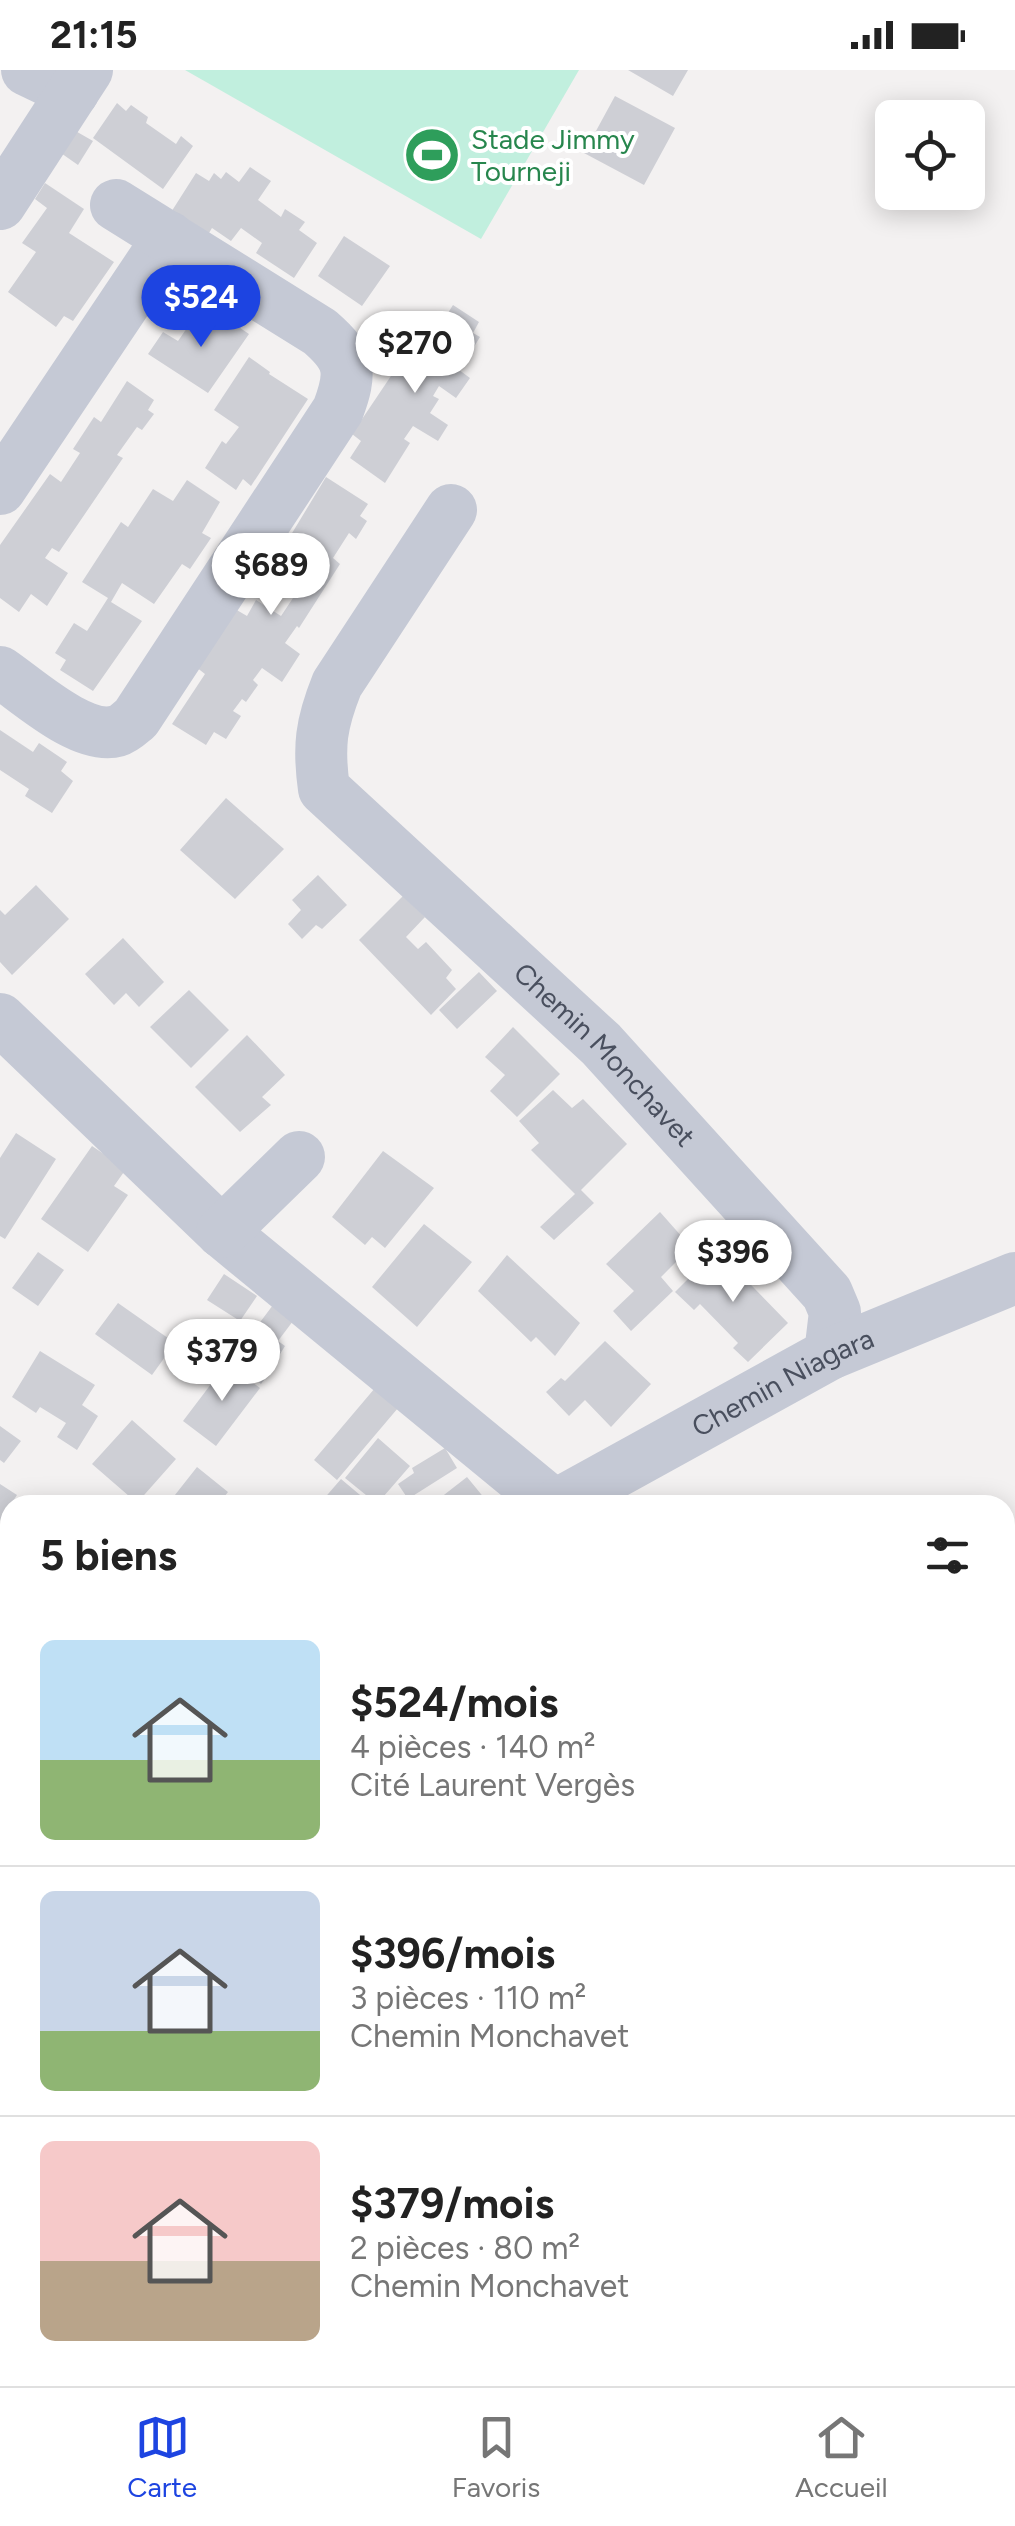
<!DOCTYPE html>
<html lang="fr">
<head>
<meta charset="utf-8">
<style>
  :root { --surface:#fff; --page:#f2f2f2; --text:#222; --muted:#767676; --line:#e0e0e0; --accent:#1d44e1 }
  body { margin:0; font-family:Figtree,sans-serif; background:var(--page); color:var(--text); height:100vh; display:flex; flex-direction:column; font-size:38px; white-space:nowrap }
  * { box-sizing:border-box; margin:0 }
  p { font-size:32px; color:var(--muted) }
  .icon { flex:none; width:55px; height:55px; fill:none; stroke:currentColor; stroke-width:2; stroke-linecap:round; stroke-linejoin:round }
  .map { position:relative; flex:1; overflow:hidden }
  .side { position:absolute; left:0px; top:1425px; width:1015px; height:892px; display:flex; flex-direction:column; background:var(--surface); border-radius:30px 30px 0 0; box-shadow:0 5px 25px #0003 }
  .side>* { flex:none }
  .fabs { position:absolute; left:875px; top:30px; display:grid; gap:20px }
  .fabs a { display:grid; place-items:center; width:110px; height:110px; border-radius:15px; background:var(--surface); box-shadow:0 5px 25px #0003; font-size:50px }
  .price { position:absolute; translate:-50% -85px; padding:0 22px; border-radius:35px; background:#fff; color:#222; font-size:32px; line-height:65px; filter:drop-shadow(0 2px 5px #0008) }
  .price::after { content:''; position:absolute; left:50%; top:60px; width:30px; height:22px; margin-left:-15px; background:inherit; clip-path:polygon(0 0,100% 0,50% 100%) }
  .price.selected { background:var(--accent); color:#fff }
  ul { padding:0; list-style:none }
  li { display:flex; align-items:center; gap:30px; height:250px; padding:0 40px }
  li+li { border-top:2px solid var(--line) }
  li span { display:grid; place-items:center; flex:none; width:280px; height:200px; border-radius:15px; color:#555 }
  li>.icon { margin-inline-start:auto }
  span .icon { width:120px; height:120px; fill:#fffc; stroke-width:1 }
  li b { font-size:42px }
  h2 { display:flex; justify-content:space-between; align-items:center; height:120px; padding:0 40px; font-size:42px }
  .status { display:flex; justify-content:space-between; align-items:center; height:70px; padding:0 50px; background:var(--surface); direction:ltr }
  .status svg { height:28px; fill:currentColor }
  .dock { display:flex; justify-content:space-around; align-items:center; height:140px; border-top:2px solid var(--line); background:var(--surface); font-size:28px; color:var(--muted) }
  .dock a { display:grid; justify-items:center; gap:5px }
  .dock .selected { color:var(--accent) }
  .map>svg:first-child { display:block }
  .green { fill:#c1efde }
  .building { fill:#cecfd5 }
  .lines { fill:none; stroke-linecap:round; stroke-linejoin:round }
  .minor { stroke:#c5c9d5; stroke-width:52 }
  .labels { text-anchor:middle; stroke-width:8; stroke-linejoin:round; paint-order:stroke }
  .leisure-label { font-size:28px; fill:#27864d; stroke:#fff; text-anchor:start }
  .street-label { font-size:28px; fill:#494f5e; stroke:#fff }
</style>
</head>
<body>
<div class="status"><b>21:15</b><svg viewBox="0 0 49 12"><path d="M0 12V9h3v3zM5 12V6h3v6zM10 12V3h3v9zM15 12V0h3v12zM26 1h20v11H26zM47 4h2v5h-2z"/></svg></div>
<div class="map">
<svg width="1015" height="2316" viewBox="0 0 1015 2316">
  <rect width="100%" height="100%" fill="#f3f1f1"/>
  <path class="green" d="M185,0H579L481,169Z"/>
  <path class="building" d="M628,0H688L673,26Z
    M615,26L675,58L644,115L584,83Z
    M117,33L126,41L131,35L148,47L146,53L176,74L181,66L193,76L163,119L93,68Z
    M72,59L93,71L78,95L58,81Z
    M250,97L271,111L258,130L281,147L285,139L305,152L299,160L317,173L294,208L256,183L262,173L241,158L231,171L212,158L204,171L168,147L196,103L209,111L214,103L221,109L226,102L239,112Z
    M45,113L84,139L69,163L114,192L73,251L64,246L56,257L8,222L36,182L22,173L47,138L35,129Z
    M344,166L390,196L362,236L318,206Z
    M453,235L479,252L473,263L480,267L469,285L462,280L451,294L470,308L456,328L439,316L433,326L439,329L430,343L448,355L438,371L413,356L404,369L410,373L385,413L350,388L361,371L352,364L395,300L404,307L411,296L423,305L435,283L415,270L436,242L444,249Z
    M198,242L212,252L218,243L249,264L208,323L148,284L163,262L178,271Z
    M249,287L270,302L269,304L308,329L251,416L243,409L236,420L205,398L222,371L226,374L239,357L214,340Z
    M127,311L154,330L148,340L154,344L142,360L137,357L117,385L123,388L59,482L52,478L45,488L68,503L47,536L31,524L19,542L0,528V475L50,404L61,412L80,383L73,379L94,347L101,352Z
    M326,407L368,434L360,446L367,451L356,469L349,463L333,488L340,494L299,558L297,556L285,573L300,584L282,612L262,598L253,610L258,615L246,632L242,629L233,641L241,646L226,669L214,662L206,675L172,654L205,604L196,597L235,539L247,546L256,530L281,546L297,522L285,515L298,497L280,483Z
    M187,410L220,432L202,463L211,468L190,499L182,494L154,534L122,513L111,532L142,551L93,621L60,600L66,590L55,583L74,553L87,561L108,528L82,512L121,452L128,457L153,419L173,431Z
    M0,660L33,682L39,673L67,692L61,701L73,711L52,743L25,726L29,719L0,700Z
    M226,728L284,779L235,829L180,780Z
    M318,805L347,835L322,859L316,855L302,869L288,854L301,840L292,830Z
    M36,815L69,849L12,905L0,892V840L5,845Z
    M403,826L425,847L406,867L418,879L426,872L452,900L446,908L456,919L431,945L359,870Z
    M123,868L164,912L139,937L126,923L114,935L85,904Z
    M479,902L497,921L457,959L439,940Z
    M189,920L229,960L191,998L150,957Z
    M513,957L560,1004L517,1047L490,1021L505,1005L485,987Z
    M247,965L285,1005L262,1027L271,1035L240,1062L195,1017Z
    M553,1020L572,1038L583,1029L627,1074L581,1120L594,1133L554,1170L540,1157L575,1124L531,1080L539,1073L519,1051Z
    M16,1063L56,1089L5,1169L0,1166V1088Z
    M92,1076L126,1099L114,1116L128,1125L88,1182L41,1149Z
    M383,1081L434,1118L385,1178L372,1167L365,1175L332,1147Z
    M660,1142L691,1177L661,1207L673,1221L631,1261L613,1241L634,1221L606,1194Z
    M424,1154L472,1192L417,1257L372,1217Z
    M717,1180L788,1253L748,1292L733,1278L738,1273L700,1234L694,1240L675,1222Z
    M38,1182L64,1200L38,1236L12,1218Z
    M507,1185L580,1253L555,1286L536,1267L531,1272L478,1221Z
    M224,1204L257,1226L240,1251L207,1230Z
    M118,1233L175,1273L152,1305L95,1264Z
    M273,1235L293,1251L278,1271L285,1276L280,1284L252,1263Z
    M247,1264L279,1290L261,1314L228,1288Z
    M605,1271L651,1314L611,1357L585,1330L569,1346L546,1322L561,1308L565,1311Z
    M40,1281L95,1315L82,1335L98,1346L77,1380L57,1367L66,1353L40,1337L36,1343L12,1327Z
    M227,1293L260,1318L216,1376L183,1351Z
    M375,1318L398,1338L337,1410L314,1390Z
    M132,1350L176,1389L137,1433L92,1394Z
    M0,1356L21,1371L4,1393L0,1390Z
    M378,1368L410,1396L377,1434L345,1408Z
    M445,1378L457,1398L408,1429L398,1414L414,1403L412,1398Z
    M197,1397L228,1422L218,1435H178L171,1430Z
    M467,1407L490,1435H431Z
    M341,1409L372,1435H327L322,1431Z
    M0,1414L17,1425L0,1451Z"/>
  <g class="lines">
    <g class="minor">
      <path d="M27,0L73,22"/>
      <path d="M0,134L87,0"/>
      <path d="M0,419L169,167"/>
      <path id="s1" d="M451,440L337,614C321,654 318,676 324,719L601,974L827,1223L835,1242L830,1284"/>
      <path d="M0,602C28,621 82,671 117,661C124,659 130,653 136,648L338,340C352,302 351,289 320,262L116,135"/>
      <path d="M0,949L222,1162L554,1435"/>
      <path d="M222,1162L299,1087"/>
      <path id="s2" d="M556,1435L830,1284L1015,1208"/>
      <path d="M0,1554L10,1561"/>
      <path d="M0,1781L10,1771"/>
    </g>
  </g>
  <defs>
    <g id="stadium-disc" transform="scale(2.875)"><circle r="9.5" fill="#2e9e5b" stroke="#fff"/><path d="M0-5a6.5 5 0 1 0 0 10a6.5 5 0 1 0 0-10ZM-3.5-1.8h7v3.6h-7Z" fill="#fff"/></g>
  </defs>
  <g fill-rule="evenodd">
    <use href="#stadium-disc" x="432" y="85"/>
  </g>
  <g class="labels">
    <g class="leisure-label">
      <text x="471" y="79">Stade Jimmy<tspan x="471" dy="32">Tourneji</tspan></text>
    </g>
    <g class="street-label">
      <text dy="10" stroke="none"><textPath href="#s1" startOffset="702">Chemin Monchavet</textPath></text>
      <text dy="10" stroke="none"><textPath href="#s2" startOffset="258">Chemin Niagara</textPath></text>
    </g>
  </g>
</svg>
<div class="fabs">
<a><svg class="icon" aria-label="locate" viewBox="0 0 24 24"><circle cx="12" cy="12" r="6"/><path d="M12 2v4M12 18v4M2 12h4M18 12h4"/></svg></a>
</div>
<b class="price selected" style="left:201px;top:280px">$524</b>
<b class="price" style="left:415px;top:326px">$270</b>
<b class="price" style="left:271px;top:548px">$689</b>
<b class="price" style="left:733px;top:1235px">$396</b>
<b class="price" style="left:222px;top:1334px">$379</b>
<section class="side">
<h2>5 biens<svg class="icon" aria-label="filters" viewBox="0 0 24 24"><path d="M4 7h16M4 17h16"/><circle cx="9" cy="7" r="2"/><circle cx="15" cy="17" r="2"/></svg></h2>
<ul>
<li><span style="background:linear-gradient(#bfe0f5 60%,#8fb573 0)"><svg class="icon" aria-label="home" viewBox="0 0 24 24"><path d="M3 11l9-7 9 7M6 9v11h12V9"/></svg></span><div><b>$524/mois</b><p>4 pièces · 140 m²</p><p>Cité Laurent Vergès</p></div></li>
<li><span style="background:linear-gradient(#c9d6e8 70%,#8fb573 0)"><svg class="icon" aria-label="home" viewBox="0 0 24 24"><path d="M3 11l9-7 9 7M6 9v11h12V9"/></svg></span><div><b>$396/mois</b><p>3 pièces · 110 m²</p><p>Chemin Monchavet</p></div></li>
<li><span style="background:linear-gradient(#f6c9c9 60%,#b9a48a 0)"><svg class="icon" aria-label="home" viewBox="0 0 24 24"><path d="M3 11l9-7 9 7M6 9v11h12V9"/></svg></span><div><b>$379/mois</b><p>2 pièces · 80 m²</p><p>Chemin Monchavet</p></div></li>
</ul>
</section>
</div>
<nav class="dock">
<a class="selected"><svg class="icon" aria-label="map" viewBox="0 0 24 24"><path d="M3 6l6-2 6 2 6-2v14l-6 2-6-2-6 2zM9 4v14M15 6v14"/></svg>Carte</a>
<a><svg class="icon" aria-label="saved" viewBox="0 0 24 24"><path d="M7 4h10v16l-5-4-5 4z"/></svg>Favoris</a>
<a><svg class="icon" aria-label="home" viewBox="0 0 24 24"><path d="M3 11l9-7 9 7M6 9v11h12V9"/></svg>Accueil</a>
</nav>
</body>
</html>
